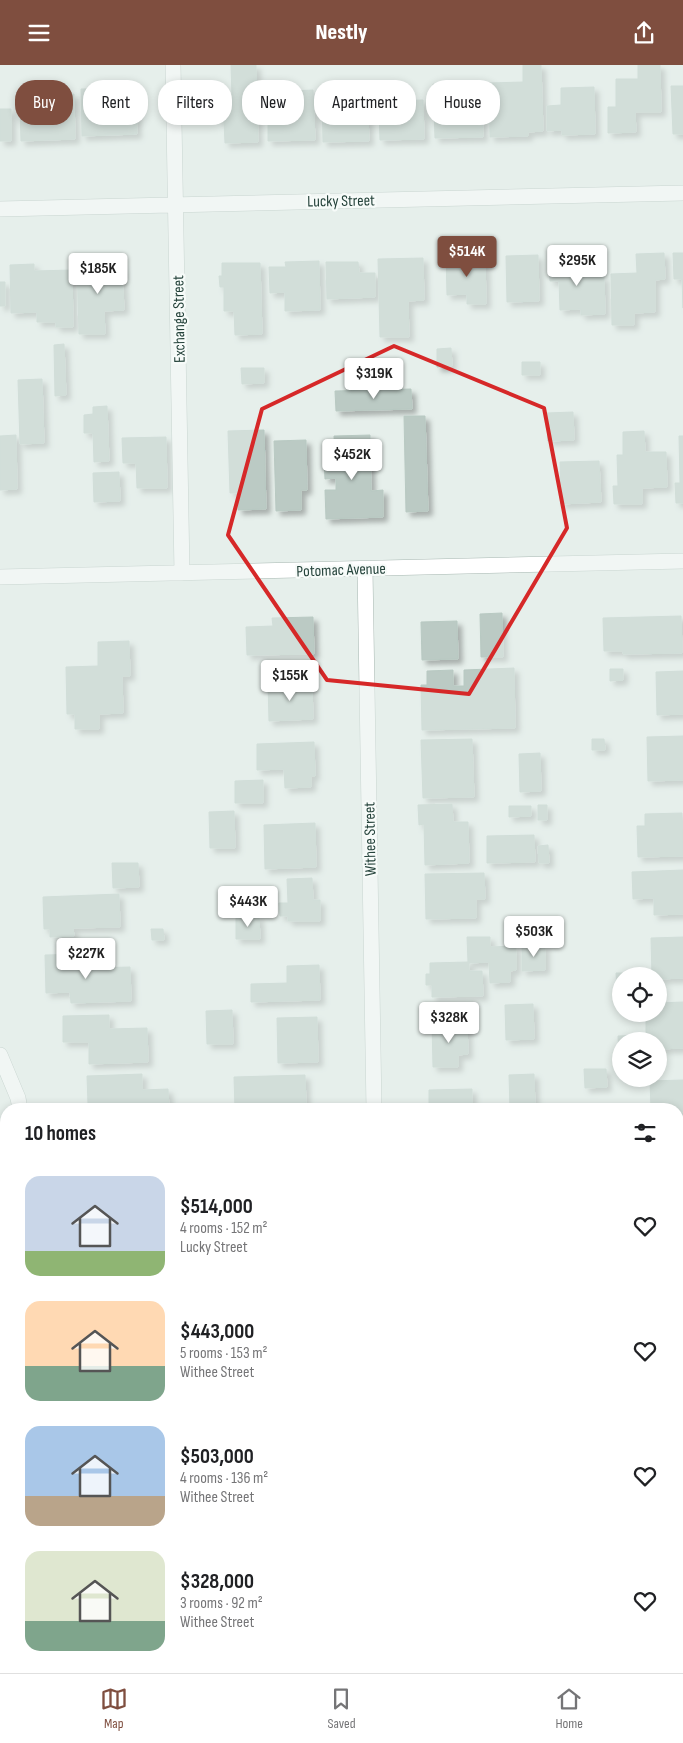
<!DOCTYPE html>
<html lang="en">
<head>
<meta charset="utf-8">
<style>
  :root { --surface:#fff; --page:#f6f6f6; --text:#202124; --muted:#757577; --line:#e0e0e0; --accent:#7f4e3f }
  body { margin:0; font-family:"Sofia Sans Condensed",sans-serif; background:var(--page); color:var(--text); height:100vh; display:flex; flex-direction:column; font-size:19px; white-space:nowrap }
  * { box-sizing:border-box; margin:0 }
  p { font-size:16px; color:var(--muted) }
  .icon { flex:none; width:28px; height:28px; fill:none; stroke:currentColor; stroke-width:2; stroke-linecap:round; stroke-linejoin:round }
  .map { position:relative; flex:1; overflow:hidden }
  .panel { position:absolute; left:0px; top:1038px; width:684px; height:571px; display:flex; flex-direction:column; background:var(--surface); border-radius:20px 20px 0 0; box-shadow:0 2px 8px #0003 }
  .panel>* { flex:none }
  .banner { position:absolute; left:15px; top:15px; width:654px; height:45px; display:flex; gap:10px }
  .controls { position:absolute; left:612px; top:902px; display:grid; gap:10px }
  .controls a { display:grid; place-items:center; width:55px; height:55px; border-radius:50%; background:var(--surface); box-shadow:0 2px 8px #0003; font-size:25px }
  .price { position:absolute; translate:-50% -42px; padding:0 11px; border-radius:5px; background:#fff; color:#222; font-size:16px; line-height:32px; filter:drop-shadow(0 1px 2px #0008) }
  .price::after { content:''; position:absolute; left:50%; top:30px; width:15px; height:11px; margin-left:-8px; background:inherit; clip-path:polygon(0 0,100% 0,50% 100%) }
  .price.active { background:var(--accent); color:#fff }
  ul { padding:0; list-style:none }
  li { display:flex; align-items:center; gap:15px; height:125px; padding:0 25px }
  li span { display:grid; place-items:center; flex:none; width:140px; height:100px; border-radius:15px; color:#555 }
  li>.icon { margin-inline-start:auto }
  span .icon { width:60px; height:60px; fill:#fffc; stroke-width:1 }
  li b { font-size:21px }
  h2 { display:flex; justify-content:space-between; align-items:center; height:60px; padding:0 25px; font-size:21px }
  .chip { padding:0 18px; border-radius:20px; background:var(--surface); box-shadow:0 2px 8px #0003; font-size:18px; line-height:45px }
  .chip.active { background:var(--accent); color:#fff }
  header { display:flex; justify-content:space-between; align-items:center; height:65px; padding:0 25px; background:var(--accent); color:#fff; font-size:22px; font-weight:800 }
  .menu { display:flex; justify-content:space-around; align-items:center; height:70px; border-top:1px solid var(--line); background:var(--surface); font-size:14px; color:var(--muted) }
  .menu a { display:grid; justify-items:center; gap:2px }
  .menu .active { color:var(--accent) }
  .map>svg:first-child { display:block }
  .building { fill:#bbcac4; stroke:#b8c9c2; filter:url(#shadow) }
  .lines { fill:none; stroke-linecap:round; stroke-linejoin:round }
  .minor-casing { stroke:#a8b8b2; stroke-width:16 }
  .minor { stroke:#fff; stroke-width:15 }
  .marked { fill:none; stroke:#d62828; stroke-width:4; stroke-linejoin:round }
  .labels { text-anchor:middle; stroke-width:4.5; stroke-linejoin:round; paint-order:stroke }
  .street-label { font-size:16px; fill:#24423a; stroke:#f7fbf9 }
</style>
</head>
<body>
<header><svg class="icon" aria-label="menu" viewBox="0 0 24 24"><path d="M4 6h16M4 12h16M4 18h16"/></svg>Nestly<svg class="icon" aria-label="share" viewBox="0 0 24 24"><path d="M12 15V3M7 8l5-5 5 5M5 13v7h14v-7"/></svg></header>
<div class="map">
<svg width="683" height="1608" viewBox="0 0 683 1608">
  <defs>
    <filter id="shadow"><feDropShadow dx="4.5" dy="4.5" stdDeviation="2.5" flood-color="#0004"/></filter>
  </defs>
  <rect width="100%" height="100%" fill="#e6efeb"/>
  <path class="building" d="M231,0H256L258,77L225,78L224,57H219V45H224V30H232Z
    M523,0H541L543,66L528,67V71L490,72L489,18L523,17Z
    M638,0H660L661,47H635L636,67L608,68V42H616V14H638Z
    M482,17L483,72L435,73L433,19Z
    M671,21H683V69H673Z
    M594,22L595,69L562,70V65L547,66V41L561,40V23Z
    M135,23L137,69L82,71L81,24Z
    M313,25L315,75L268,76V46L291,45L290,26Z
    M46,29H74L75,74L21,76L20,44L33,43L32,36H46Z
    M358,30V50H368L369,76L323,77L322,31Z
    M423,35L424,74L380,75L379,41H391V36Z
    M0,44H11V76H0Z
    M664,188L665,214L655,215V247L634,248V260H612L611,209L637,208L636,189Z
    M673,188H683V243L682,214H674Z
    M485,190L486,239H467V229L447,230L446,191Z
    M538,190L539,236L507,237L506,191Z
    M549,190H576L577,212L604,211L605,249L581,250V244L560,245L559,216H550Z
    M423,193L424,235L408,236L409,272H380L378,194Z
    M319,196L320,245L285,246V227L270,228L269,202H286L285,197Z
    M103,197L104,202L122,201L124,245L104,246L105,269H79L77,198Z
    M326,197H358L359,208H375V232L327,234Z
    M222,198H260L262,269L235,270L234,246H224V222H220L219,211H222Z
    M34,199V206L72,205L73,262H56V257H37V247L11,248L10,200Z
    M0,217H5V241H0Z
    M64,279L66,330L55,331L54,280Z
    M451,283L452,301L437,302V284Z
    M522,297H540V310H522Z
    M241,303H264V318L242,319Z
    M42,314L44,378L20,379L18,315Z
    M411,324L412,344L336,346L335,326Z
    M107,341L109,396L94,397L93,368H84V350L93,349V342Z
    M573,347L574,375L548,376L547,348Z
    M404,351H425L428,446L406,447Z
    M264,365L266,444L238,445V428H230L228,366Z
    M644,366L645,387H666L667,422L642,423V439H614L613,421H618L617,390H623V367Z
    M16,370L17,424L0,425V371Z
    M370,370L371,426L383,425V452L326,454L325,425H336V413L325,414L324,395H335L334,371Z
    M679,371H683V438H676L675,418H680Z
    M166,372L167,423H137L136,398H123L122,373Z
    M306,375L307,425H301V445L276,446L274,376Z
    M599,396L601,437L561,439L560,397Z
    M119,407L120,436L94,437L93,408Z
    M502,548L503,592H481L480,549Z
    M681,551L682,588L623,589V586H604L603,553Z
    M313,552L314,589L247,590L246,562L273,561L272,553Z
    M457,556L458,594L422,595L421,557Z
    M129,576L130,611H122L123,648L99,649V664H75V649H67L66,602L98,601V577Z
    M514,603L515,663L422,665L421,620H427V606L453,605V621H464V605Z
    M610,604H623V615L610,616Z
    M683,606V649L657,650L656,607Z
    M312,619L313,654L269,656L268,620Z
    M683,671V715L648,716L647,672Z
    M472,674L474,732L423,733L421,675Z
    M592,674H604L605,685H592Z
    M314,677L315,711H311V722L285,723L284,704L257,705V679Z
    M540,688L541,726L520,727L519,689Z
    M263,715V738H235V716Z
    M452,739L453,757H468L469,798L425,800L424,759L419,760L418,740Z
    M538,740H547V755H538Z
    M509,741H531V751L509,752Z
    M234,746L235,783H210L209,747Z
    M682,748L683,791L638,792L637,761H645V749Z
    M315,758L316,802L265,804L264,760Z
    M534,770L535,797L487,798V771Z
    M548,780L549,798H539L538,781Z
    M112,798H138L139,822L113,823Z
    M683,805V849L654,850V833L633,834L632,807Z
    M484,808L485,834H476V853L426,854L425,809Z
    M312,813L313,835H320V856H288V851H280L279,838H288L287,814Z
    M119,829L120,862L73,863L74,871L50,872V864H44L43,832Z
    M259,851L260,874H236V852Z
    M151,864H163L164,875H152Z
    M467,872H490V882L516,881V905L510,906V917L490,918L489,897L469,898V906H482L483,931L432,932V920H426V909H430V898L468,897Z
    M683,872V913L659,914V911H652L651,873Z
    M545,880V905L522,906V881Z
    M90,889V903L130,902L131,936L71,938L70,927L46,928L45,890Z
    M319,900L320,935L251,937V919L287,918V901Z
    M616,908H642V911H621V927H617Z
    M683,937V983L659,984V976H621V997H619L618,971L646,970V949H659V938Z
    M533,939L534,974L506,975L505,940Z
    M232,945L233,979H207L206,946Z
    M109,950V964L147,963L148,997L89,999V977H63V951Z
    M317,952L318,997L278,998L277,953Z
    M467,958L468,989L458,990V1002H433L432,959Z
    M584,1004H606L607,1022L585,1023Z
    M142,1009V1025L168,1024L169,1044H101V1039H88L87,1011Z
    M534,1009L535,1044H510L509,1010Z
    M305,1010L306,1040L317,1039V1044H235L234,1012Z
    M683,1015V1047H678V1044H651L650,1016Z
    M472,1024V1041H463V1044H429V1025Z
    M683,1076V1114H678V1077Z
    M683,1138V1178H678V1204V1139Z
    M678,1206H683V1243H678Z
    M678,1297H683V1331H678Z
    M678,1359H683V1393H678Z
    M683,1427V1461H678V1428Z
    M678,1494H683V1529L678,1530Z
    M683,1562V1592H678V1563Z
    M75,1602H102V1608H76Z
    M222,1602H249V1608H222Z
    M446,1602H477V1603L446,1604Z"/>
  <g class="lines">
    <g class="minor-casing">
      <path id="minor" d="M173,0L182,508
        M0,144L683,128
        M365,504L374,1044
        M0,512L683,496
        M0,990L18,1033L20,1044
        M6,1211L5,1223L6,1304
        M13,1602V1608
        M383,1602V1608"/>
    </g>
    <use href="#minor" class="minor"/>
  </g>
  <path d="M0 0H683V1608H0ZM394,281L544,343L567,463L469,629L327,615L228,470L262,344Z" fill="#e6efeb" fill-opacity=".55" fill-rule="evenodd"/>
  <path class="marked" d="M394,281L544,343L567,463L469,629L327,615L228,470L262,344Z"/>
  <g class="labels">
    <g class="street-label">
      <text transform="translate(341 135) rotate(-1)" y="6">Lucky Street</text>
      <text transform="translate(178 254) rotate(-91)" y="6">Exchange Street</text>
      <text transform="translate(341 504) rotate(-2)" y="6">Potomac Avenue</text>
      <text transform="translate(369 774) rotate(-91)" y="6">Withee Street</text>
    </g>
  </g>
</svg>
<div class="controls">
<a><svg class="icon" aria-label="locate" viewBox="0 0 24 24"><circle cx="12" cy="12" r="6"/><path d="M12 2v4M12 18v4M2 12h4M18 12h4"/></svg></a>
<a><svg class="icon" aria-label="layers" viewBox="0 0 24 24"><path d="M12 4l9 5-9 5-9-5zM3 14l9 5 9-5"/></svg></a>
</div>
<b class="price active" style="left:467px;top:213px">$514K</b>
<b class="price" style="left:577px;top:222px">$295K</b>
<b class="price" style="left:98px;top:230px">$185K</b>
<b class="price" style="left:374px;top:335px">$319K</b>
<b class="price" style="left:352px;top:416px">$452K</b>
<b class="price" style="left:290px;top:637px">$155K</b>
<b class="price" style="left:248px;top:863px">$443K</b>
<b class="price" style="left:534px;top:893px">$503K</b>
<b class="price" style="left:86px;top:915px">$227K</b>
<b class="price" style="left:449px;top:979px">$328K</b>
<div class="banner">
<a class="chip active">Buy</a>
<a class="chip">Rent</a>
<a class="chip">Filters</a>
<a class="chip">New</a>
<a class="chip">Apartment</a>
<a class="chip">House</a>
</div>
<section class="panel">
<h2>10 homes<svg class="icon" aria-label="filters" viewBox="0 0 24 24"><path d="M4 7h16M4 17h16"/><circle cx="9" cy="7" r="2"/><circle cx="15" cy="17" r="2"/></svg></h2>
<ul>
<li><span style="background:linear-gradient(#c9d6e8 75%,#8fb573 0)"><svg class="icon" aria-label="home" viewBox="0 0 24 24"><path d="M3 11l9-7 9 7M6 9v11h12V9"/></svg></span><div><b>$514,000</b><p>4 rooms · 152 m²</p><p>Lucky Street</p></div><svg class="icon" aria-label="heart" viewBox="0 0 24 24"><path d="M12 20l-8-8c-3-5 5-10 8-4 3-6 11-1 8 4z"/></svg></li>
<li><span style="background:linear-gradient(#ffd9b3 65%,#7fa58c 0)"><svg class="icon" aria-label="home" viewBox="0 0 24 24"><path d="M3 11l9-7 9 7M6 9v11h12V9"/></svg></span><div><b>$443,000</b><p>5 rooms · 153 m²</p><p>Withee Street</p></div><svg class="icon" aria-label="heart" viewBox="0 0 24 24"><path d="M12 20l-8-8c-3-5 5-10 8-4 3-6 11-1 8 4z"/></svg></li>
<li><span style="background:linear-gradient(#a9c7e8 70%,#b9a48a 0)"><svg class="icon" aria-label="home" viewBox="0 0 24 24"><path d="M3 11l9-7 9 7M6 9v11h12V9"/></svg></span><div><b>$503,000</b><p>4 rooms · 136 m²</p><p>Withee Street</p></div><svg class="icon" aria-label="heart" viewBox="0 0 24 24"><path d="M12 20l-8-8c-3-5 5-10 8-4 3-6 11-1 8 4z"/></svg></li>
<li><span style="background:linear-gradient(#dfe7d0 70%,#7fa58c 0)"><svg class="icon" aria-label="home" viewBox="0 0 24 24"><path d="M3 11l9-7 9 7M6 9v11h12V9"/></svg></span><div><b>$328,000</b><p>3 rooms · 92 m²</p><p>Withee Street</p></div><svg class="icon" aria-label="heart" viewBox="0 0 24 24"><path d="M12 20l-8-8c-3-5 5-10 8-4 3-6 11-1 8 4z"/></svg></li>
</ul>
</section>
</div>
<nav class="menu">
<a class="active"><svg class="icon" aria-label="map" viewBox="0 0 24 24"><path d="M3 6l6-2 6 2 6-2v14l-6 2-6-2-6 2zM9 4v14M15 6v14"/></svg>Map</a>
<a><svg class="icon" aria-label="saved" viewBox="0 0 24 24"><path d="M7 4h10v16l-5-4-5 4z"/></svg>Saved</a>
<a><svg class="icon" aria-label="home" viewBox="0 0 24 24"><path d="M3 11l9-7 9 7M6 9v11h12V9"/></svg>Home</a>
</nav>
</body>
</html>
